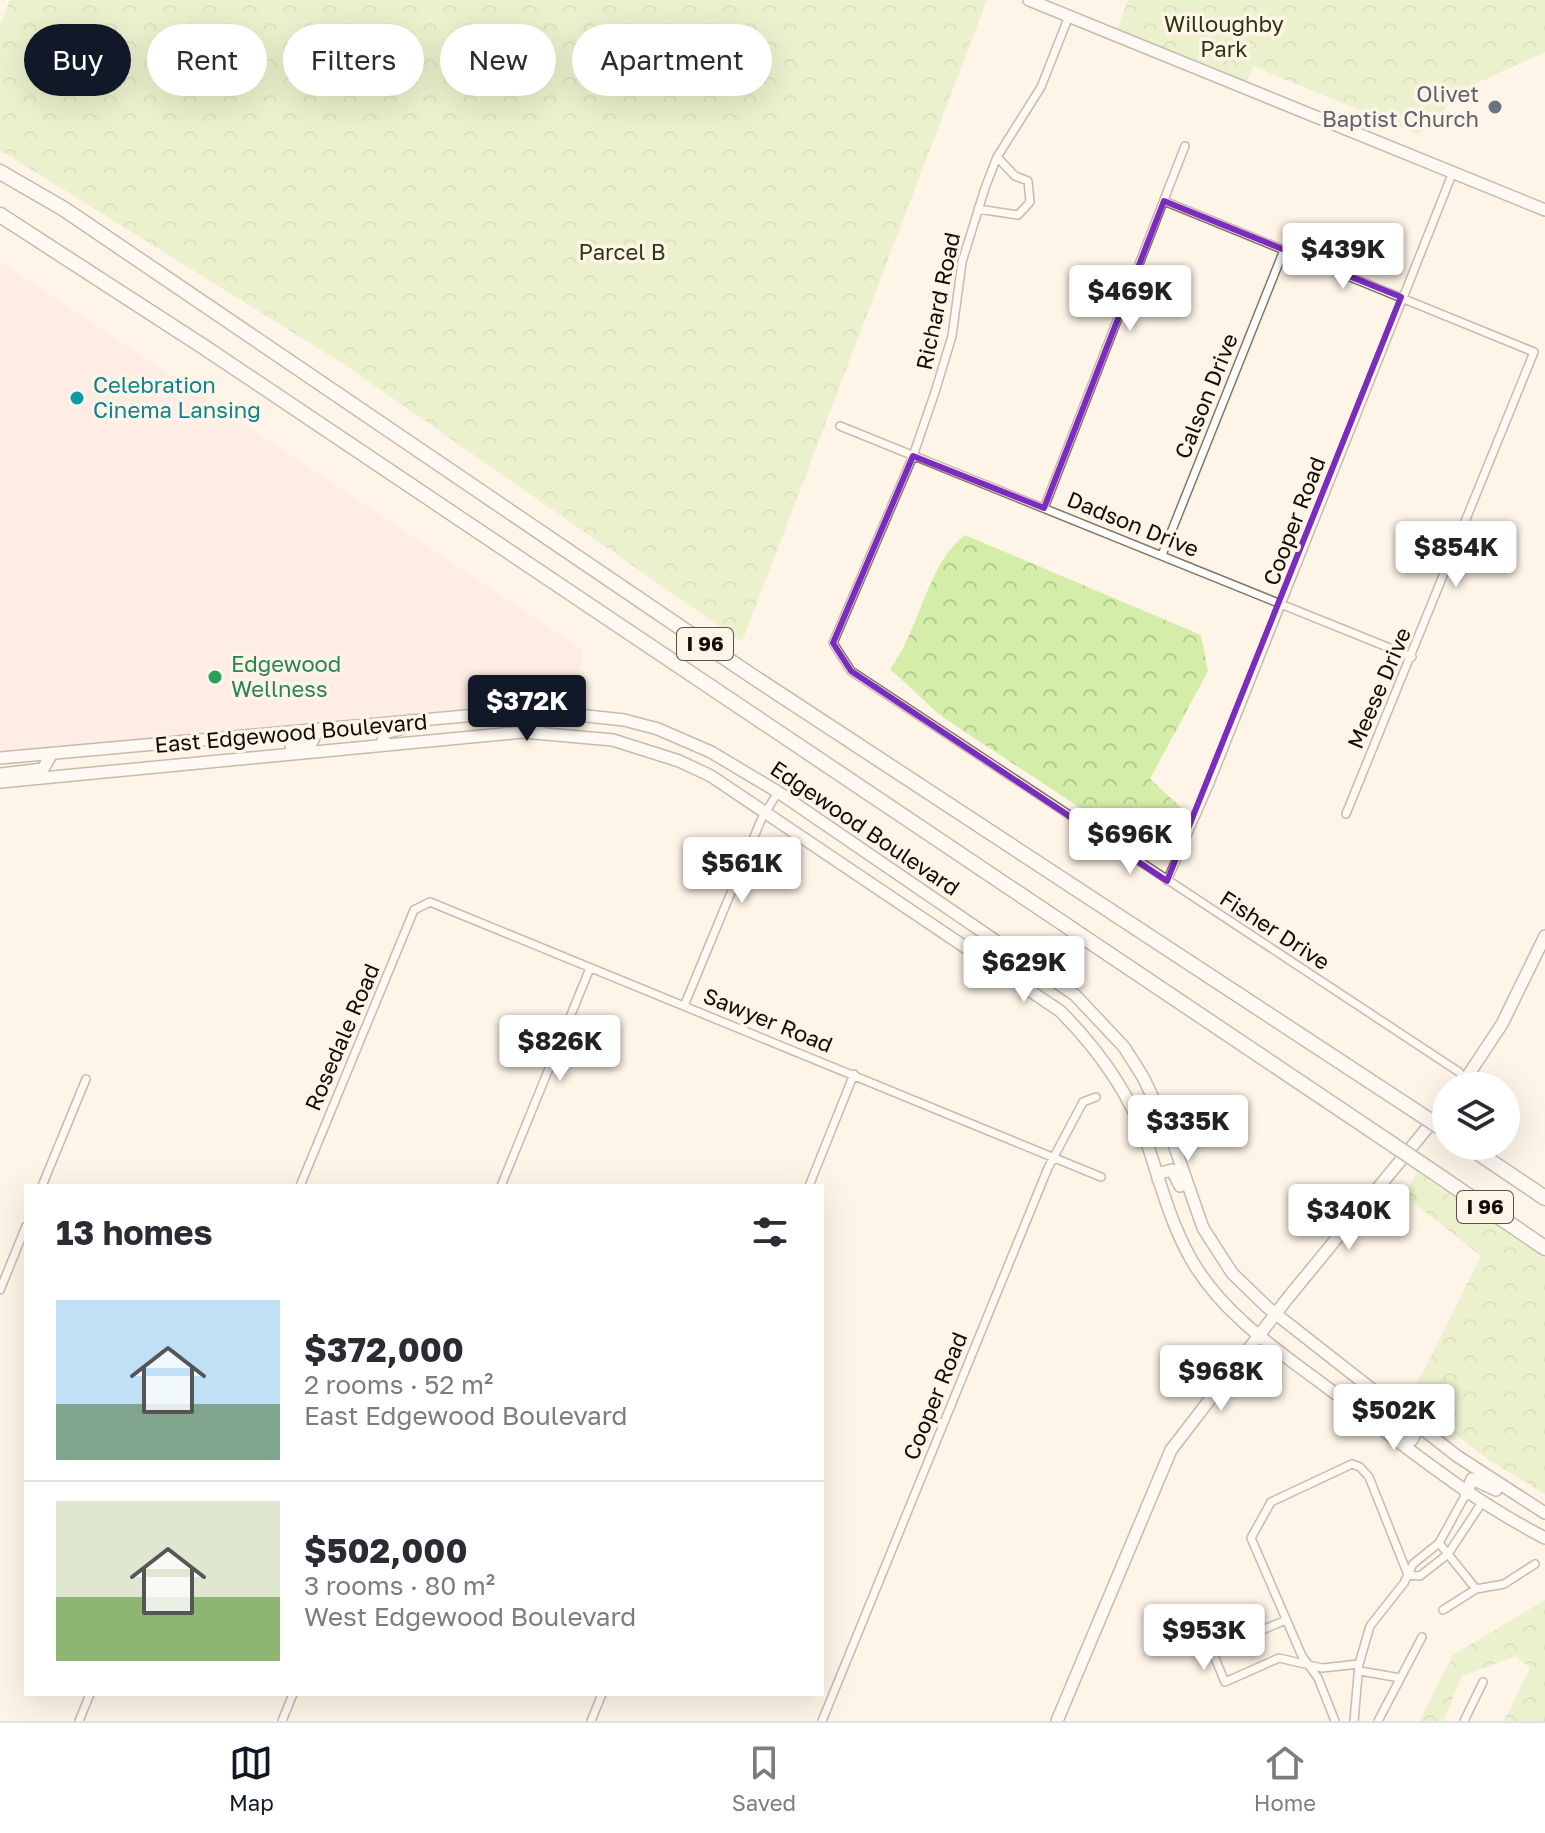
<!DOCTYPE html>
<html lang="en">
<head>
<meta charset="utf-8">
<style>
  :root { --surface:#fff; --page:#f2f2f3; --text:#2b2b33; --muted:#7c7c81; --line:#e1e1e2; --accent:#111827 }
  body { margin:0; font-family:"Golos Text",sans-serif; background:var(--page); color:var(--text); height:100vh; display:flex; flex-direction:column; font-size:30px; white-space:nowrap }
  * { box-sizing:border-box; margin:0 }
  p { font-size:26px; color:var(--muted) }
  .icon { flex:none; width:44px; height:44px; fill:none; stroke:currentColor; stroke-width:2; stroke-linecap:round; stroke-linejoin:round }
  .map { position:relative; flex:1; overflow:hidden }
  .drawer { position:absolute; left:24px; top:1184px; width:800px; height:512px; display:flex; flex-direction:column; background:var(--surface); border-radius:0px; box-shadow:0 8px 32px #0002 }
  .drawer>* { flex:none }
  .top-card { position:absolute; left:24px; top:24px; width:800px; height:72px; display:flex; gap:16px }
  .fabs { position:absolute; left:1432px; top:1072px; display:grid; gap:16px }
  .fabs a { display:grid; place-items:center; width:88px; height:88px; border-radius:50%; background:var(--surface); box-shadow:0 8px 32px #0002; font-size:40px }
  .price { position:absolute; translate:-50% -68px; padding:0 18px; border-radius:8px; background:#fff; color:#222; font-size:26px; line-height:52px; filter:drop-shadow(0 2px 4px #0008) }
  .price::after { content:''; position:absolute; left:50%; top:48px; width:24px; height:18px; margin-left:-12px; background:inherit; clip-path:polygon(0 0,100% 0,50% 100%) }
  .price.on { background:var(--accent); color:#fff }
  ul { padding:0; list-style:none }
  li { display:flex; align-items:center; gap:24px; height:200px; padding:0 32px }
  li+li { border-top:2px solid var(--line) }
  li span { display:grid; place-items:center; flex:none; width:224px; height:160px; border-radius:0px; color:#555 }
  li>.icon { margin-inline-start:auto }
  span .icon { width:96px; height:96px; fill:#fffc; stroke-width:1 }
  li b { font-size:34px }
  h2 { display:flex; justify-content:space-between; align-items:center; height:96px; padding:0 32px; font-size:34px }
  .pill { padding:0 28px; border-radius:36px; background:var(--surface); box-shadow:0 8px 32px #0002; font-size:28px; line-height:72px }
  .pill.on { background:var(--accent); color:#fff }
  .dock { display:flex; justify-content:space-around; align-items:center; height:112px; border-top:2px solid var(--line); background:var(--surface); font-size:22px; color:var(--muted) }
  .dock a { display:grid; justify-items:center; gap:4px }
  .dock .on { color:var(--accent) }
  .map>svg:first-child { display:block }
  .commercial { fill:#ffe5df }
  .forest { fill:url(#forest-crowns) }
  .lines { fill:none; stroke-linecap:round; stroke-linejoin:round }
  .street-casing { stroke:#857563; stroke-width:10 }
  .secondary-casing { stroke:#857563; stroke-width:14 }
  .highway-casing { stroke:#857563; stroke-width:17 }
  .street { stroke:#fff; stroke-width:7 }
  .secondary { stroke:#fff; stroke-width:11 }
  .highway { stroke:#fff; stroke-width:14 }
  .highway-bridge-casing { stroke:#857563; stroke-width:17; stroke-linecap:butt }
  .highway-bridge { stroke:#fff; stroke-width:14 }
  .marked { fill:none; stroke:#7b2cbf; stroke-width:6; stroke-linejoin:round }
  .worship-dot { fill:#6b7280; stroke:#fef4e7; stroke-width:3 }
  .culture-dot { fill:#0f9aa8; stroke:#fef4e7; stroke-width:3 }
  .leisure-dot { fill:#2e9e5b; stroke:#fef4e7; stroke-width:3 }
  .labels { text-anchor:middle; stroke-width:7; stroke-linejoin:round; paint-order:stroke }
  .shield { fill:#fef4e7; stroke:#59524a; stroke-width:2 }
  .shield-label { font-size:20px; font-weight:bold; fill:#120c06 }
  .park-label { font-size:22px; fill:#2a3710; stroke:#fef4e7 }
  .worship-label { font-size:22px; fill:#5b616d; stroke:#fef4e7; text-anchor:end }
  .street-label { font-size:22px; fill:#120c06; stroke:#fef4e7 }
  .culture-label { font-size:22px; fill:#0d838f; stroke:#fef4e7; text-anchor:start }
  .leisure-label { font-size:22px; fill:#27864d; stroke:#fef4e7; text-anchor:start }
</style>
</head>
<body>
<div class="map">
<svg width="1545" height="1721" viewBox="0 0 1545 1721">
  <defs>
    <pattern id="forest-crowns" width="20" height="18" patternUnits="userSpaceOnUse" patternTransform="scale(2)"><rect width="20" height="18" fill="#d4eeaa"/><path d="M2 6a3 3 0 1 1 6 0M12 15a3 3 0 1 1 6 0" fill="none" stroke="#b5cb91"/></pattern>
  </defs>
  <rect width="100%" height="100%" fill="#fef4e7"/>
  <path class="commercial" d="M0,261L582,649L577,707L494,706L0,751Z"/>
  <path class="forest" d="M10,0H987L742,642L345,365L0,150V26Z
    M1128,0H1545V52L1455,93L1434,126L1417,134L1253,66L1244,86L1115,34Z
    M965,535L1201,635L1208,671L1150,779L1186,812L1159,855L1144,850L941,716L890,669C920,630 927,563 965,535Z
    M1417,1172L1545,1258V1494L1489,1460L1409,1400L1481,1256L1404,1195Z
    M1545,1600V1721H1504L1530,1668L1516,1656L1462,1676L1443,1721H1420L1453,1655Z"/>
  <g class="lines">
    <g class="street-casing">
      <path id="street" d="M1069,16L1041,87L997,157L985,188L962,262L952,336L935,392L913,456L833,643L851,671L1459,1072L1466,1081
        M1164,201L1534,352L1346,814
        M978,209L1018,215L1030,202L1028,181L1015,176L997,157
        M840,426L1412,657
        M1044,508L1185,146
        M1162,555L1284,250
        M1167,881L1210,783L1453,172
        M684,1006L761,820L778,792
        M42,1186L86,1079
        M300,1186L414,910L430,902L1101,1177
        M501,1186L590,968
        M809,1186L854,1074
        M0,1290L26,1226
        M1439,1543L1476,1589
        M1408,1575L1420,1576L1448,1554L1481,1504
        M1443,1610L1476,1589L1504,1584L1535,1564
        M1286,1620L1212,1651L1225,1682L1279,1658L1322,1668L1359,1664
        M1360,1671L1400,1678
        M79,1721L90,1694
        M282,1721L293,1694
        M591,1721L602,1694
        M822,1721L1048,1168L1083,1102L1096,1097
        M1335,1721L1318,1678L1302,1656L1251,1538L1271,1502L1352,1464L1360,1467L1369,1477L1408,1575
        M1354,1721L1359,1664L1370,1626L1404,1583L1413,1564L1439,1543L1466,1494
        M1378,1721L1422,1637
        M1464,1721L1483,1682"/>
    </g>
    <g class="secondary-casing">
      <path id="secondary" d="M1029,0L1545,210
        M523,726L543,722L549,710
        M383,745L384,733L404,728
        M291,746L312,742L318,729
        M0,758L532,710L624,720L658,729L711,752L778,792L1075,995L1124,1047L1143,1077L1170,1133L1203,1228L1232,1273L1267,1307L1457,1456L1545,1513
        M1,774L43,769L51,755
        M0,782L523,732L613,740L679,761L711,776L1060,1011C1099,1050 1130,1093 1148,1146C1161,1185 1171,1224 1191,1259C1225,1319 1288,1357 1341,1398C1410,1450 1468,1498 1545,1538
        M1461,1086L1502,1024L1545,936
        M1158,1179L1160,1173L1172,1170L1180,1186
        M1390,1427L1412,1440L1419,1425
        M1466,1494L1472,1479L1496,1490
        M1057,1721L1171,1450L1287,1299L1446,1105"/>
    </g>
    <g class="highway-casing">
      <path id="highway" d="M0,172L64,209L749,674L1414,1110
        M0,215L204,347L1383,1138
        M1468,1146L1545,1198
        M1426,1167L1545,1248"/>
    </g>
    <use href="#street" class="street"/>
    <use href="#secondary" class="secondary"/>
    <use href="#highway" class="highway"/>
    <g class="highway-bridge-casing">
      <path id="highway-bridge" d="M1414,1110L1446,1131
        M1383,1138L1426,1167"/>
    </g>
    <use href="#highway-bridge" class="highway-bridge"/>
  </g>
  <path d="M0 0H1545V1721H0ZM1164,201L1401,297L1167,881L851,671L833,643L913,456L1044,508Z" fill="#fef4e7" fill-opacity=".55" fill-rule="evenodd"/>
  <path class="marked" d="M1164,201L1401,297L1167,881L851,671L833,643L913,456L1044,508Z"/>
  <circle class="worship-dot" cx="1495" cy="107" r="8"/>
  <circle class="culture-dot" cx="77" cy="398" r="8"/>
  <circle class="leisure-dot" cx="215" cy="677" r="8"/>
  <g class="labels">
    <g class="shield">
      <rect x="677" y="628" width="56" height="32" rx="6"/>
      <rect x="1457" y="1191" width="56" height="32" rx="6"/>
    </g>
    <g class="shield-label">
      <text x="705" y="651">I 96</text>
      <text x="1485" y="1214">I 96</text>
    </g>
    <g class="park-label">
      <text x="1224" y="32">Willoughby<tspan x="1224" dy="25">Park</tspan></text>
      <text x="622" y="260">Parcel B</text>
    </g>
    <g class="worship-label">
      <text x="1479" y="102">Olivet<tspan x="1479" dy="25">Baptist Church</tspan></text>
    </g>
    <g class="street-label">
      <text transform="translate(938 301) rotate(-78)" y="8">Richard Road</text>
      <text transform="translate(1206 396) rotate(-68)" y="8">Calson Drive</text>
      <text transform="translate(1294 521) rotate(-69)" y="8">Cooper Road</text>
      <text transform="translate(1133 524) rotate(22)" y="8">Dadson Drive</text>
      <text transform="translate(1379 688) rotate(-67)" y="8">Meese Drive</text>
      <text transform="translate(291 733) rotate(-5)" y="8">East Edgewood Boulevard</text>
      <text transform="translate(865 828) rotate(34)" y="8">Edgewood Boulevard</text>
      <text transform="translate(1275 930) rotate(33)" y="8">Fisher Drive</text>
      <text transform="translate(768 1020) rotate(22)" y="8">Sawyer Road</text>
      <text transform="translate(342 1037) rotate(-67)" y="8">Rosedale Road</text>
      <text transform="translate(935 1396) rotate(-68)" y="8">Cooper Road</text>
    </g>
    <g class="culture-label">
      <text x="93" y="393">Celebration<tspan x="93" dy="25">Cinema Lansing</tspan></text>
    </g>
    <g class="leisure-label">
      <text x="231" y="672">Edgewood<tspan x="231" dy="25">Wellness</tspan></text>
    </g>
  </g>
</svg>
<div class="fabs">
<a><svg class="icon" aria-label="layers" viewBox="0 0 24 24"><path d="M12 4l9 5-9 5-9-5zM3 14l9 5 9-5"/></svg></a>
</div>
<b class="price" style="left:1343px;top:291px">$439K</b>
<b class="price" style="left:1130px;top:333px">$469K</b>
<b class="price" style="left:1456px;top:589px">$854K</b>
<b class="price on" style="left:527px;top:743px">$372K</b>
<b class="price" style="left:1130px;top:876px">$696K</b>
<b class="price" style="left:742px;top:905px">$561K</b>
<b class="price" style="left:1024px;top:1004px">$629K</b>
<b class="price" style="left:560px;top:1083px">$826K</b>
<b class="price" style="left:1188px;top:1163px">$335K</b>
<b class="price" style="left:1349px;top:1252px">$340K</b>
<b class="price" style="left:1221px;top:1413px">$968K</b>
<b class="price" style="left:1394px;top:1452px">$502K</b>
<b class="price" style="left:1204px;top:1672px">$953K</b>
<div class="top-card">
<a class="pill on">Buy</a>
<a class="pill">Rent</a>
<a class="pill">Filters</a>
<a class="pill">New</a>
<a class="pill">Apartment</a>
</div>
<section class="drawer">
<h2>13 homes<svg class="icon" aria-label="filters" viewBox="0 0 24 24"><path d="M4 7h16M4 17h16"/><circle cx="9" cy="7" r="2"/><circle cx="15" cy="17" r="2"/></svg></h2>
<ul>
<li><span style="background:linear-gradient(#bfe0f5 65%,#7fa58c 0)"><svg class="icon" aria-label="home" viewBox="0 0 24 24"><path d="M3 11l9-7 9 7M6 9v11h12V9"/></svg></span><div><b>$372,000</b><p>2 rooms · 52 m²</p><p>East Edgewood Boulevard</p></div></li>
<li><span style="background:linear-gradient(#dfe7d0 60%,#8fb573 0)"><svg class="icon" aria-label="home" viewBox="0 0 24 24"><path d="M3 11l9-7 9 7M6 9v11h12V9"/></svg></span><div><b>$502,000</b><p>3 rooms · 80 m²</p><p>West Edgewood Boulevard</p></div></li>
</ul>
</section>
</div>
<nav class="dock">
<a class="on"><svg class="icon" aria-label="map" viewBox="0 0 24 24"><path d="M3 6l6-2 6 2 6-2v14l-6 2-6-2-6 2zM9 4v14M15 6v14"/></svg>Map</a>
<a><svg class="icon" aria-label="saved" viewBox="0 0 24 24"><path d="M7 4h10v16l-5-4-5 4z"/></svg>Saved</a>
<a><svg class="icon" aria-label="home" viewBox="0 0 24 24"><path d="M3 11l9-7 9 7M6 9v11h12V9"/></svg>Home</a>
</nav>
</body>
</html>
